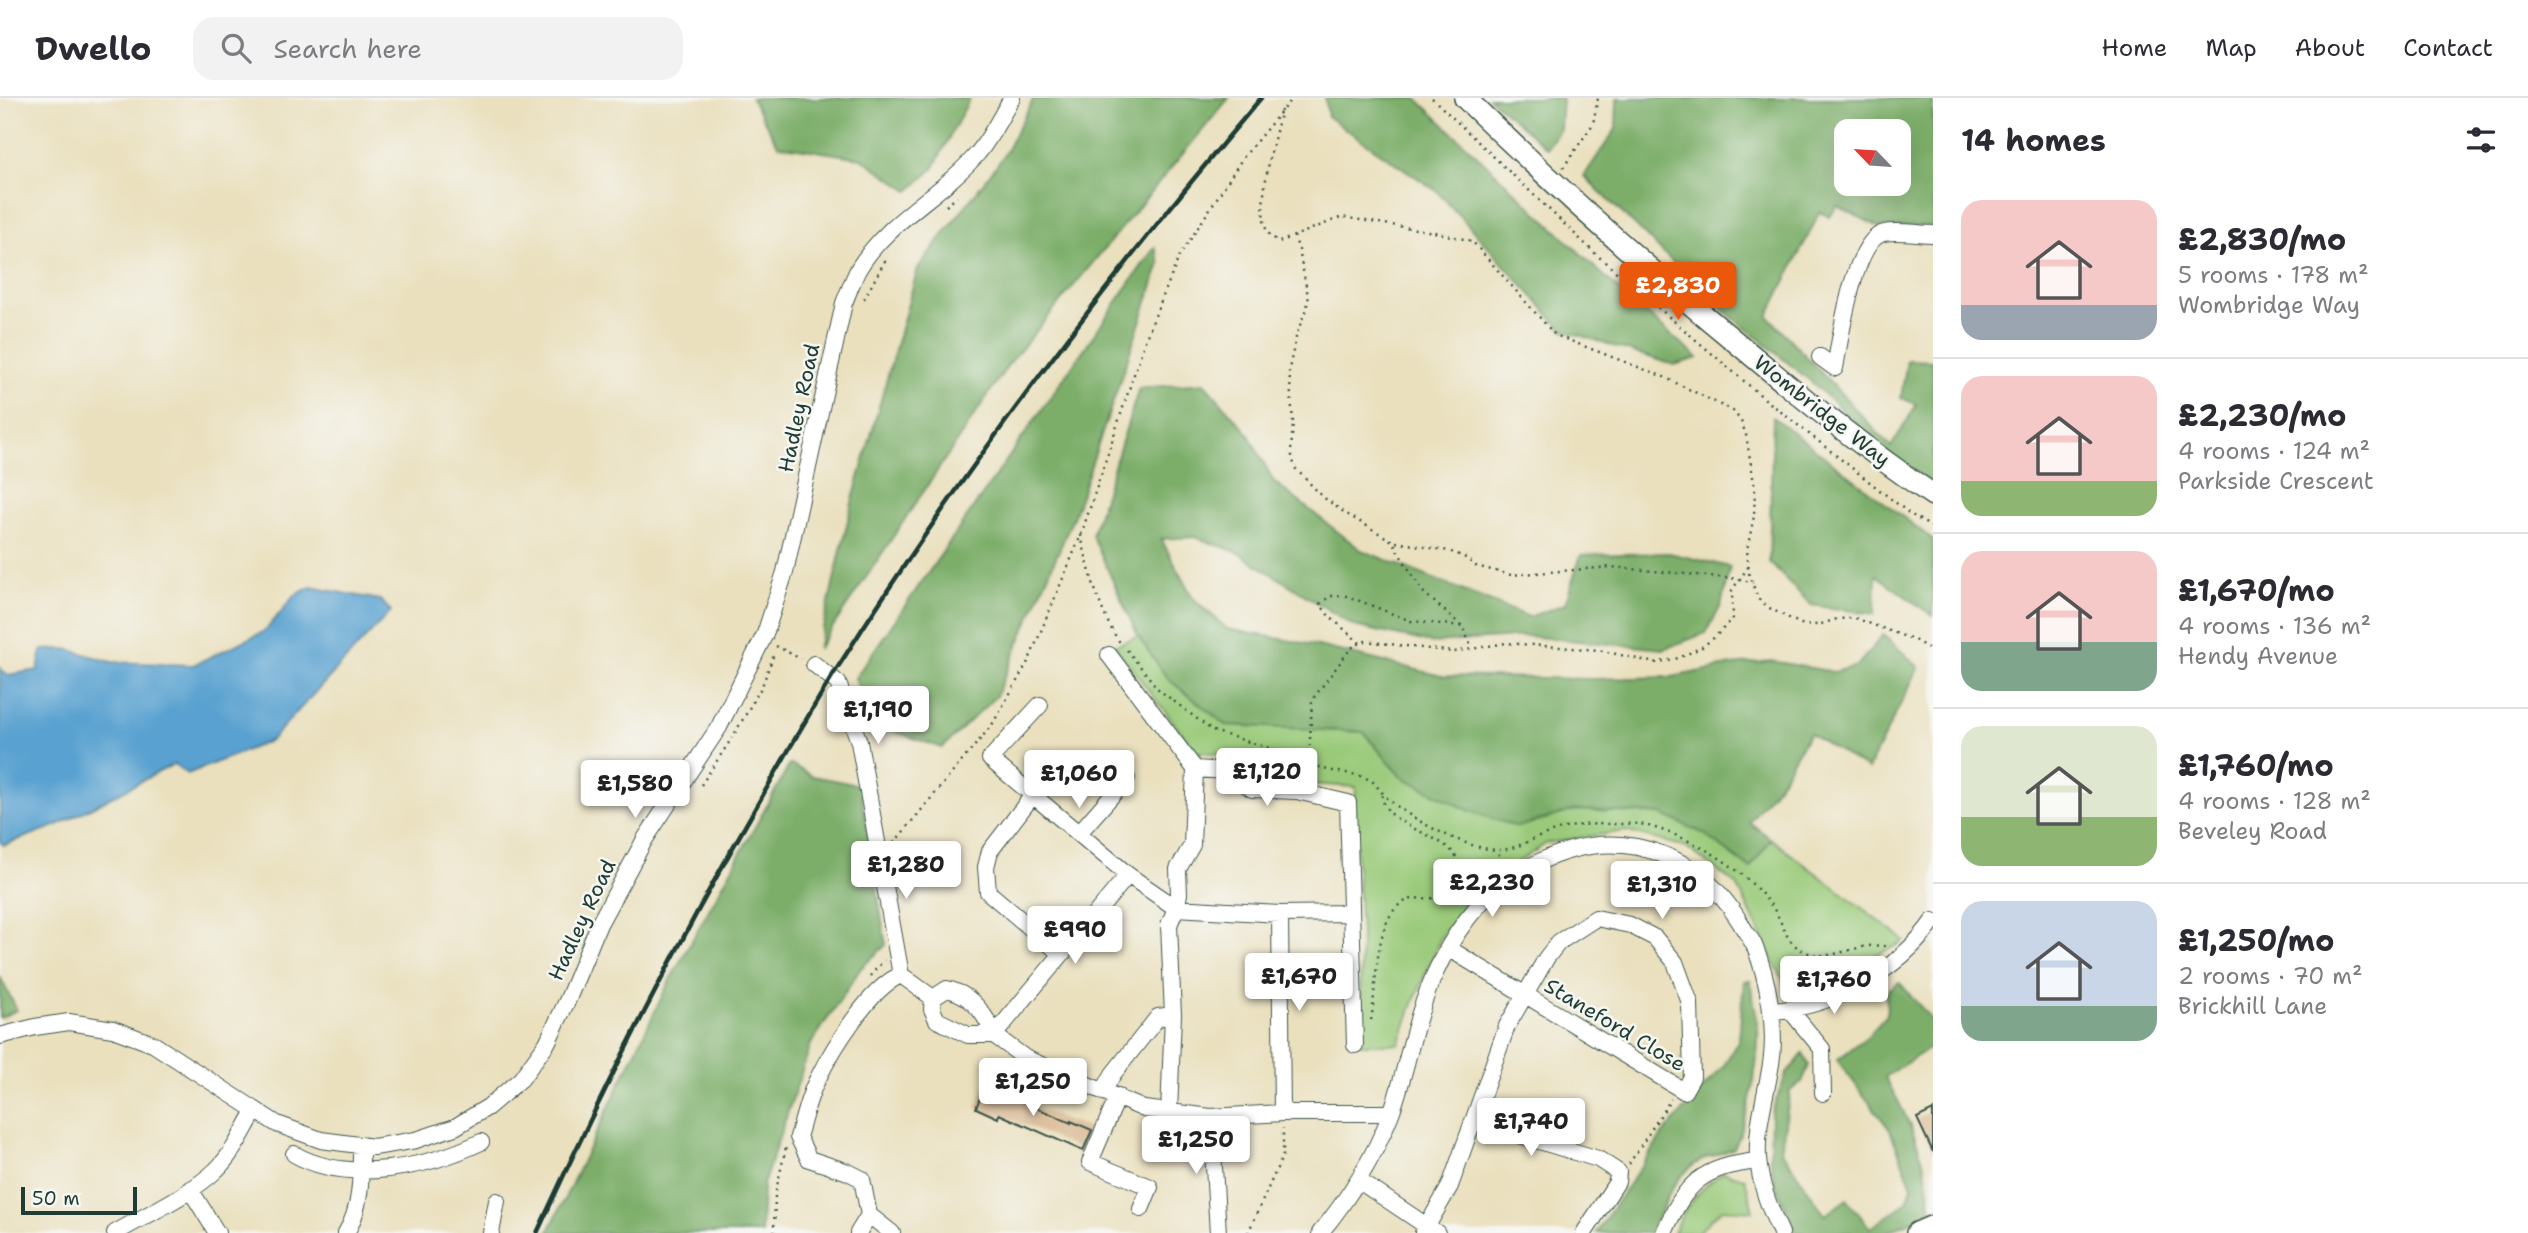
<!DOCTYPE html>
<html lang="en">
<head>
<meta charset="utf-8">
<style>
  :root { --surface:#fff; --page:#f2f2f3; --text:#2b2b33; --muted:#7c7c81; --line:#e1e1e2; --accent:#ea580c }
  body { margin:0; font-family:"Shantell Sans",sans-serif; background:var(--page); color:var(--text); height:100vh; display:flex; flex-direction:column; font-size:26px; white-space:nowrap }
  * { box-sizing:border-box; margin:0 }
  p { font-size:23px; color:var(--muted) }
  .icon { flex:none; width:38px; height:38px; fill:none; stroke:currentColor; stroke-width:2; stroke-linecap:round; stroke-linejoin:round }
  .map { position:relative; flex:1; overflow:hidden }
  .panel { display:flex; flex-direction:column; background:var(--surface); width:595px }
  .panel>* { flex:none }
  .needle { width:46px; rotate:295deg }
  .buttons { position:absolute; left:1834px; top:21px; display:grid; gap:14px }
  .buttons a { display:grid; place-items:center; width:77px; height:77px; border-radius:14px; background:var(--surface); box-shadow:0 7px 28px #0002; font-size:35px }
  .scale { position:absolute; left:21px; bottom:18px; width:116px; box-sizing:border-box; padding-left:7px; border:4px solid #1f3d34; border-top:0; font-size:19px; line-height:24px; white-space:nowrap; color:#1f3d34; -webkit-text-stroke:5px #f6f6f2; paint-order:stroke }
  .price { position:absolute; translate:-50% -60px; padding:0 16px; border-radius:7px; background:#fff; color:#222; font-size:23px; line-height:46px; filter:drop-shadow(0 2px 4px #0008) }
  .price::after { content:''; position:absolute; left:50%; top:42px; width:21px; height:16px; margin-left:-10px; background:inherit; clip-path:polygon(0 0,100% 0,50% 100%) }
  .price.on { background:var(--accent); color:#fff }
  ul { padding:0; list-style:none }
  li { display:flex; align-items:center; gap:21px; height:175px; padding:0 28px }
  li+li { border-top:2px solid var(--line) }
  li span { display:grid; place-items:center; flex:none; width:196px; height:140px; border-radius:21px; color:#555 }
  li>.icon { margin-inline-start:auto }
  span .icon { width:84px; height:84px; fill:#fffc; stroke-width:1 }
  li b { font-size:30px }
  h2 { display:flex; justify-content:space-between; align-items:center; height:84px; padding:0 28px; font-size:30px }
  header { display:flex; align-items:center; gap:42px; box-sizing:border-box; height:98px; padding:0 35px; background:var(--surface); border-bottom:2px solid var(--line) }
  header strong { font-size:33px }
  nav { display:flex; gap:38px; margin-inline-start:auto; font-size:24px }
  .search { width:490px; height:63px; background:var(--page); display:flex; align-items:center; gap:18px; box-sizing:border-box; padding:0 24px; border-radius:21px; color:var(--muted); font-size:26px }
  main { display:flex; flex:1; min-height:0 }
  .map>svg:first-child { display:block }
  .green { fill:#9aca79; stroke:#5c8456; stroke-width:2 }
  .forest { fill:#7bae69; stroke:#4d764e; stroke-width:2; fill-rule:evenodd }
  .water { fill:#59a1d0; stroke:#3c6f82; stroke-width:2 }
  .building { fill:#dbbb97 }
  .lines { fill:none; stroke-linecap:round; stroke-linejoin:round }
  .minor-casing { stroke:#3d5549; stroke-width:18 }
  .major-casing { stroke:#3d5549; stroke-width:24 }
  .path { stroke:#3d5549; stroke-width:2.5; stroke-dasharray:2 5; stroke-linecap:butt }
  .minor { stroke:#fff; stroke-width:16 }
  .major { stroke:#fff; stroke-width:21 }
  .rail { stroke:#1f3d34; stroke-width:4.5 }
  .labels { text-anchor:middle; stroke-width:5; stroke-linejoin:round; paint-order:stroke }
  .street-label { font-size:21px; fill:#1f3d34; stroke:#f6f6f2 }
</style>
</head>
<body>
<header>
<strong>Dwello</strong>
<div class="search"><svg class="icon" aria-label="search" viewBox="0 0 24 24"><circle cx="10" cy="10" r="6"/><path d="M15 15l6 6"/></svg>Search here</div>
<nav><a>Home</a><a>Map</a><a>About</a><a>Contact</a></nav>
</header>
<main>
<div class="map">
<svg width="1933" height="1135" viewBox="0 0 1933 1135">
  <rect width="100%" height="100%" fill="#f6f6f2"/>
  <filter id="ink" filterUnits="userSpaceOnUse"><feTurbulence type="fractalNoise" baseFrequency=".0143" numOctaves="2"/><feDisplacementMap in="SourceGraphic" scale="14" xChannelSelector="R" yChannelSelector="G"/><feConvolveMatrix kernelMatrix="1 2 1 2 8 2 1 2 1" color-interpolation-filters="sRGB"/></filter>
  <filter id="wash" filterUnits="userSpaceOnUse"><feTurbulence type="fractalNoise" baseFrequency=".00686" numOctaves="4" result="noise"/><feDisplacementMap in="SourceGraphic" scale="28" xChannelSelector="R" yChannelSelector="G"/><feGaussianBlur stdDeviation="1.57" result="paint"/><feColorMatrix in="noise" values="0 0 0 0 0 0 0 0 0 0 0 0 0 0 0 0 0 1.4 0 .05"/><feComposite in="paint" operator="in"/></filter>
  <g filter="url(#wash)">
    <rect width="100%" height="100%" fill="#eae0be"/>
    <path class="green" d="M1138,538L1168,581L1321,632L1363,634L1402,679L1517,729L1576,712L1661,716L1703,735L1750,770L1771,741L1904,842L1900,846L1830,879L1785,887L1737,787L1686,749L1625,733L1547,745L1480,789L1441,839L1413,905L1399,946H1360L1361,833L1354,720L1356,689L1309,686L1303,671L1249,669L1229,656L1197,654L1114,548Z
      M1723,1074L1745,1080L1753,1113L1722,1111L1697,1135H1673C1684,1109 1700,1090 1723,1074Z"/>
    <path class="forest" d="M751,0H970L933,71L909,93L861,60L778,47Z
      M1034,0H1229L1008,267L818,551L852,405L918,170L1003,59Z
      M1325,0H1416L1618,191L1698,260L1674,267L1563,232L1438,94L1328,19Z
      M1489,0H1562L1560,31L1547,50Z
      M1617,0H1933V128L1879,129L1837,108L1830,119L1820,114L1768,218L1891,349L1917,306L1901,300L1907,262L1933,263V386L1889,356L1814,286L1716,206L1584,78L1616,31ZM1846,33H1899V86H1846Z
      M1155,149L1160,166L1073,420L996,598L942,650L870,625L855,580Z
      M1204,285L1248,335L1274,384L1361,452L1529,519L1565,506L1581,457L1669,455L1730,469L1721,508L1706,535L1664,551L1526,538L1432,545L1354,528L1237,454L1195,439L1161,441L1193,500L1227,531L1314,547L1442,578L1591,581L1672,579L1732,567L1772,563L1834,574L1857,568L1883,537L1919,569L1868,671L1809,635L1779,686L1749,724L1771,741L1750,770L1703,735L1661,716L1576,712L1517,729L1470,713L1402,679L1363,634L1226,627L1168,581L1138,538L1092,437L1139,290Z
      M1773,319L1933,442V518L1876,477L1875,516L1811,507L1769,464Z
      M790,666L812,678L860,687L886,847L861,870L811,946L763,1087L761,1135H548L670,882Z
      M0,879L17,912L0,920Z
      M1750,882C1752,898 1757,915 1758,931C1759,962 1749,1022 1734,1050C1724,1055 1714,1057 1704,1061C1673,1076 1664,1107 1651,1135H1596L1663,1036L1725,966L1739,941L1744,883Z
      M1899,884L1933,923V950L1931,949L1885,979C1908,1020 1931,1065 1930,1114L1885,1135H1796L1775,1085L1770,1061L1771,1015L1786,977L1803,956L1809,967L1802,984L1790,993L1781,1052L1825,1117L1847,1101L1870,1130L1907,1104L1912,1088L1890,1032L1837,962L1868,938L1887,917L1886,894Z"/>
    <path class="water" d="M311,489L380,502L391,513L270,643L187,676L174,666L58,727L4,747L0,744V570L7,577L38,572L42,552L67,551L112,564L193,567L265,533L295,497Z"/>
    <g id="blocks">
      <path class="building" d="M985,987L1071,1025V1023L1092,1032L1083,1053L999,1016L998,1020L976,1010Z
        M1933,1012V1054L1917,1020Z"/>
    </g>
  </g>
  <g filter="url(#ink)">
    <use href="#blocks" fill-opacity="0" stroke="#3d5549" stroke-width="2"/>
    <g class="lines">
      <g class="minor-casing">
        <path id="minor" d="M1820,259L1835,270C1840,243 1853,142 1884,135C1896,132 1920,136 1933,136
          M1109,557L1195,671L1192,747L1178,771L1179,796L1176,810L1169,827L1173,917L1169,1015
          M814,566L838,585L859,644L901,877L933,900
          M1040,607L990,661L1128,777L1176,810
          M1195,671L1227,673L1252,691L1297,693L1348,705L1355,947
          M1033,697L990,753L986,769L988,794L1061,856
          M1079,735L1127,680
          M1176,810L1280,816L1350,815
          M1280,816L1282,1015
          M1790,912L1822,951L1823,995
          M1772,913C1833,909 1898,873 1933,823
          M994,937C985,915 971,896 947,891L933,900L932,911L937,922L968,937H994L1025,960L1144,1011L1211,1019L1282,1015H1391
          M994,937L1128,777
          M0,938L35,929L69,924L113,931L153,946L277,1026L321,1042L374,1049L416,1042L455,1029L488,1009L521,981L547,945L568,901L599,826L645,741L719,629L765,536L785,474L844,205C849,193 853,181 859,170C888,122 942,97 978,55C991,39 1001,18 1012,0
          M1103,994L1113,976L1158,919L1173,917
          M1118,998L1090,1064L1150,1089L1141,1111
          M1211,1019L1218,1135
          M1474,1023L1598,1061L1618,1074L1617,1084L1584,1135
          M294,1056C348,1087 429,1069 481,1044
          M1358,1082L1437,1135
          M190,1091L217,1135
          M115,1135C144,1118 193,1095 216,1072C233,1056 243,1033 255,1013
          M346,1135C362,1109 361,1077 361,1047
          M491,1135L497,1103
          M858,1135L869,1117
          M892,1135L869,1117L862,1081L848,1074L809,1061L798,1039C804,1020 808,999 817,982C832,952 870,889 901,877
          M1320,1135C1349,1100 1373,1061 1390,1018C1404,982 1410,943 1423,906C1436,867 1458,828 1487,798C1500,784 1519,774 1535,766C1567,750 1601,742 1637,749C1685,759 1715,784 1740,824C1744,832 1750,839 1754,847C1768,880 1777,930 1771,966C1766,998 1756,1027 1758,1060C1760,1087 1770,1111 1781,1135
          M1423,1135L1450,1088L1507,928L1547,859L1559,844L1596,820L1630,827L1655,840L1675,864L1690,905L1692,979L1684,993L1448,850
          M1664,1135C1686,1084 1702,1069 1758,1063"/>
      </g>
      <g class="major-casing">
        <path id="major" d="M1465,0C1554,87 1647,171 1743,250C1805,302 1866,352 1933,397
          M1917,1135L1933,1128"/>
      </g>
      <path class="path" d="M1432,0L1599,159L1765,301L1910,416L1933,430
        M1281,12C1275,40 1255,108 1267,133C1269,137 1275,141 1279,144L1342,119L1434,134L1472,143L1555,237L1664,279L1733,313L1741,323L1746,337L1755,391L1754,418L1747,452L1749,475L1758,501L1771,511L1801,526L1818,527L1837,521L1855,520L1914,542L1933,553
        M1563,70L1593,26L1598,0
        M946,108L957,99
        M1294,138L1299,152L1309,203L1297,235L1289,271L1293,324L1291,354L1295,370L1323,399L1345,415L1394,444L1397,452L1423,494L1462,528
        M864,201L886,161
        M1081,437C1088,470 1101,521 1122,547
        M1396,444L1449,453L1464,459L1476,468L1511,477L1611,469L1740,481L1753,485
        M1360,545L1329,518L1320,506L1330,498H1347L1411,523L1462,528L1472,550
        M776,548L801,561
        M1127,552L1159,592L1213,633L1309,662C1326,679 1353,670 1373,684C1378,689 1382,695 1387,700C1410,721 1469,753 1501,752C1515,751 1528,743 1541,738C1570,726 1588,726 1618,726C1627,726 1636,725 1645,727C1694,740 1746,770 1775,813C1786,831 1784,844 1806,854C1832,866 1861,841 1888,849
        M735,635L762,588L774,556
        M1309,662L1312,602L1351,550L1365,543L1454,554L1506,545L1599,552L1655,565L1679,560L1702,549L1716,538L1733,520L1732,492L1749,468
        M701,687L732,640
        M894,745L992,627L1029,562L1081,437L1146,240L1179,159L1242,61L1292,0
        M1495,771L1500,752
        M870,878L884,862
        M1371,922C1377,893 1373,823 1402,805C1422,793 1439,811 1453,785C1455,780 1459,775 1459,770C1459,735 1382,733 1382,696
        M1629,1066L1671,1001
        M774,1135L775,1097L786,1049
        M1248,1135L1283,1057V1030"/>
      <use href="#minor" class="minor"/>
      <use href="#major" class="major"/>
      <path class="rail" d="M537,1135C606,984 681,838 764,695C788,653 811,612 836,572C963,371 1108,181 1261,0"/>
    </g>
  </g>
  <g class="labels">
    <g class="street-label">
      <text transform="translate(799 310) rotate(-78)" y="7">Hadley Road</text>
      <text transform="translate(1822 313) rotate(38)" y="7">Wombridge Way</text>
      <text transform="translate(582 822) rotate(-65)" y="7">Hadley Road</text>
      <text transform="translate(1615 927) rotate(31)" y="7">Staneford Close</text>
    </g>
  </g>
</svg>
<div class="buttons">
<a><svg class="needle" viewBox="-14 -14 28 28"><path d="M0-13l5 13h-10z" fill="#e53935"/><path d="M0 13l5-13h-10z" fill="#7c7c81"/></svg></a>
</div>
<div class="scale">50 m</div>
<b class="price on" style="left:1678px;top:224px">£2,830</b>
<b class="price" style="left:878px;top:648px">£1,190</b>
<b class="price" style="left:1267px;top:710px">£1,120</b>
<b class="price" style="left:1079px;top:712px">£1,060</b>
<b class="price" style="left:635px;top:722px">£1,580</b>
<b class="price" style="left:906px;top:803px">£1,280</b>
<b class="price" style="left:1492px;top:821px">£2,230</b>
<b class="price" style="left:1662px;top:823px">£1,310</b>
<b class="price" style="left:1075px;top:868px">£990</b>
<b class="price" style="left:1299px;top:915px">£1,670</b>
<b class="price" style="left:1834px;top:918px">£1,760</b>
<b class="price" style="left:1033px;top:1020px">£1,250</b>
<b class="price" style="left:1531px;top:1060px">£1,740</b>
<b class="price" style="left:1196px;top:1078px">£1,250</b>
</div>
<section class="panel">
<h2>14 homes<svg class="icon" aria-label="filters" viewBox="0 0 24 24"><path d="M4 7h16M4 17h16"/><circle cx="9" cy="7" r="2"/><circle cx="15" cy="17" r="2"/></svg></h2>
<ul>
<li><span style="background:linear-gradient(#f6c9c9 75%,#9aa5b1 0)"><svg class="icon" aria-label="home" viewBox="0 0 24 24"><path d="M3 11l9-7 9 7M6 9v11h12V9"/></svg></span><div><b>£2,830/mo</b><p>5 rooms · 178 m²</p><p>Wombridge Way</p></div></li>
<li><span style="background:linear-gradient(#f6c9c9 75%,#8fb573 0)"><svg class="icon" aria-label="home" viewBox="0 0 24 24"><path d="M3 11l9-7 9 7M6 9v11h12V9"/></svg></span><div><b>£2,230/mo</b><p>4 rooms · 124 m²</p><p>Parkside Crescent</p></div></li>
<li><span style="background:linear-gradient(#f6c9c9 65%,#7fa58c 0)"><svg class="icon" aria-label="home" viewBox="0 0 24 24"><path d="M3 11l9-7 9 7M6 9v11h12V9"/></svg></span><div><b>£1,670/mo</b><p>4 rooms · 136 m²</p><p>Hendy Avenue</p></div></li>
<li><span style="background:linear-gradient(#dfe7d0 65%,#8fb573 0)"><svg class="icon" aria-label="home" viewBox="0 0 24 24"><path d="M3 11l9-7 9 7M6 9v11h12V9"/></svg></span><div><b>£1,760/mo</b><p>4 rooms · 128 m²</p><p>Beveley Road</p></div></li>
<li><span style="background:linear-gradient(#c9d6e8 75%,#7fa58c 0)"><svg class="icon" aria-label="home" viewBox="0 0 24 24"><path d="M3 11l9-7 9 7M6 9v11h12V9"/></svg></span><div><b>£1,250/mo</b><p>2 rooms · 70 m²</p><p>Brickhill Lane</p></div></li>
</ul>
</section>
</main>
</body>
</html>
